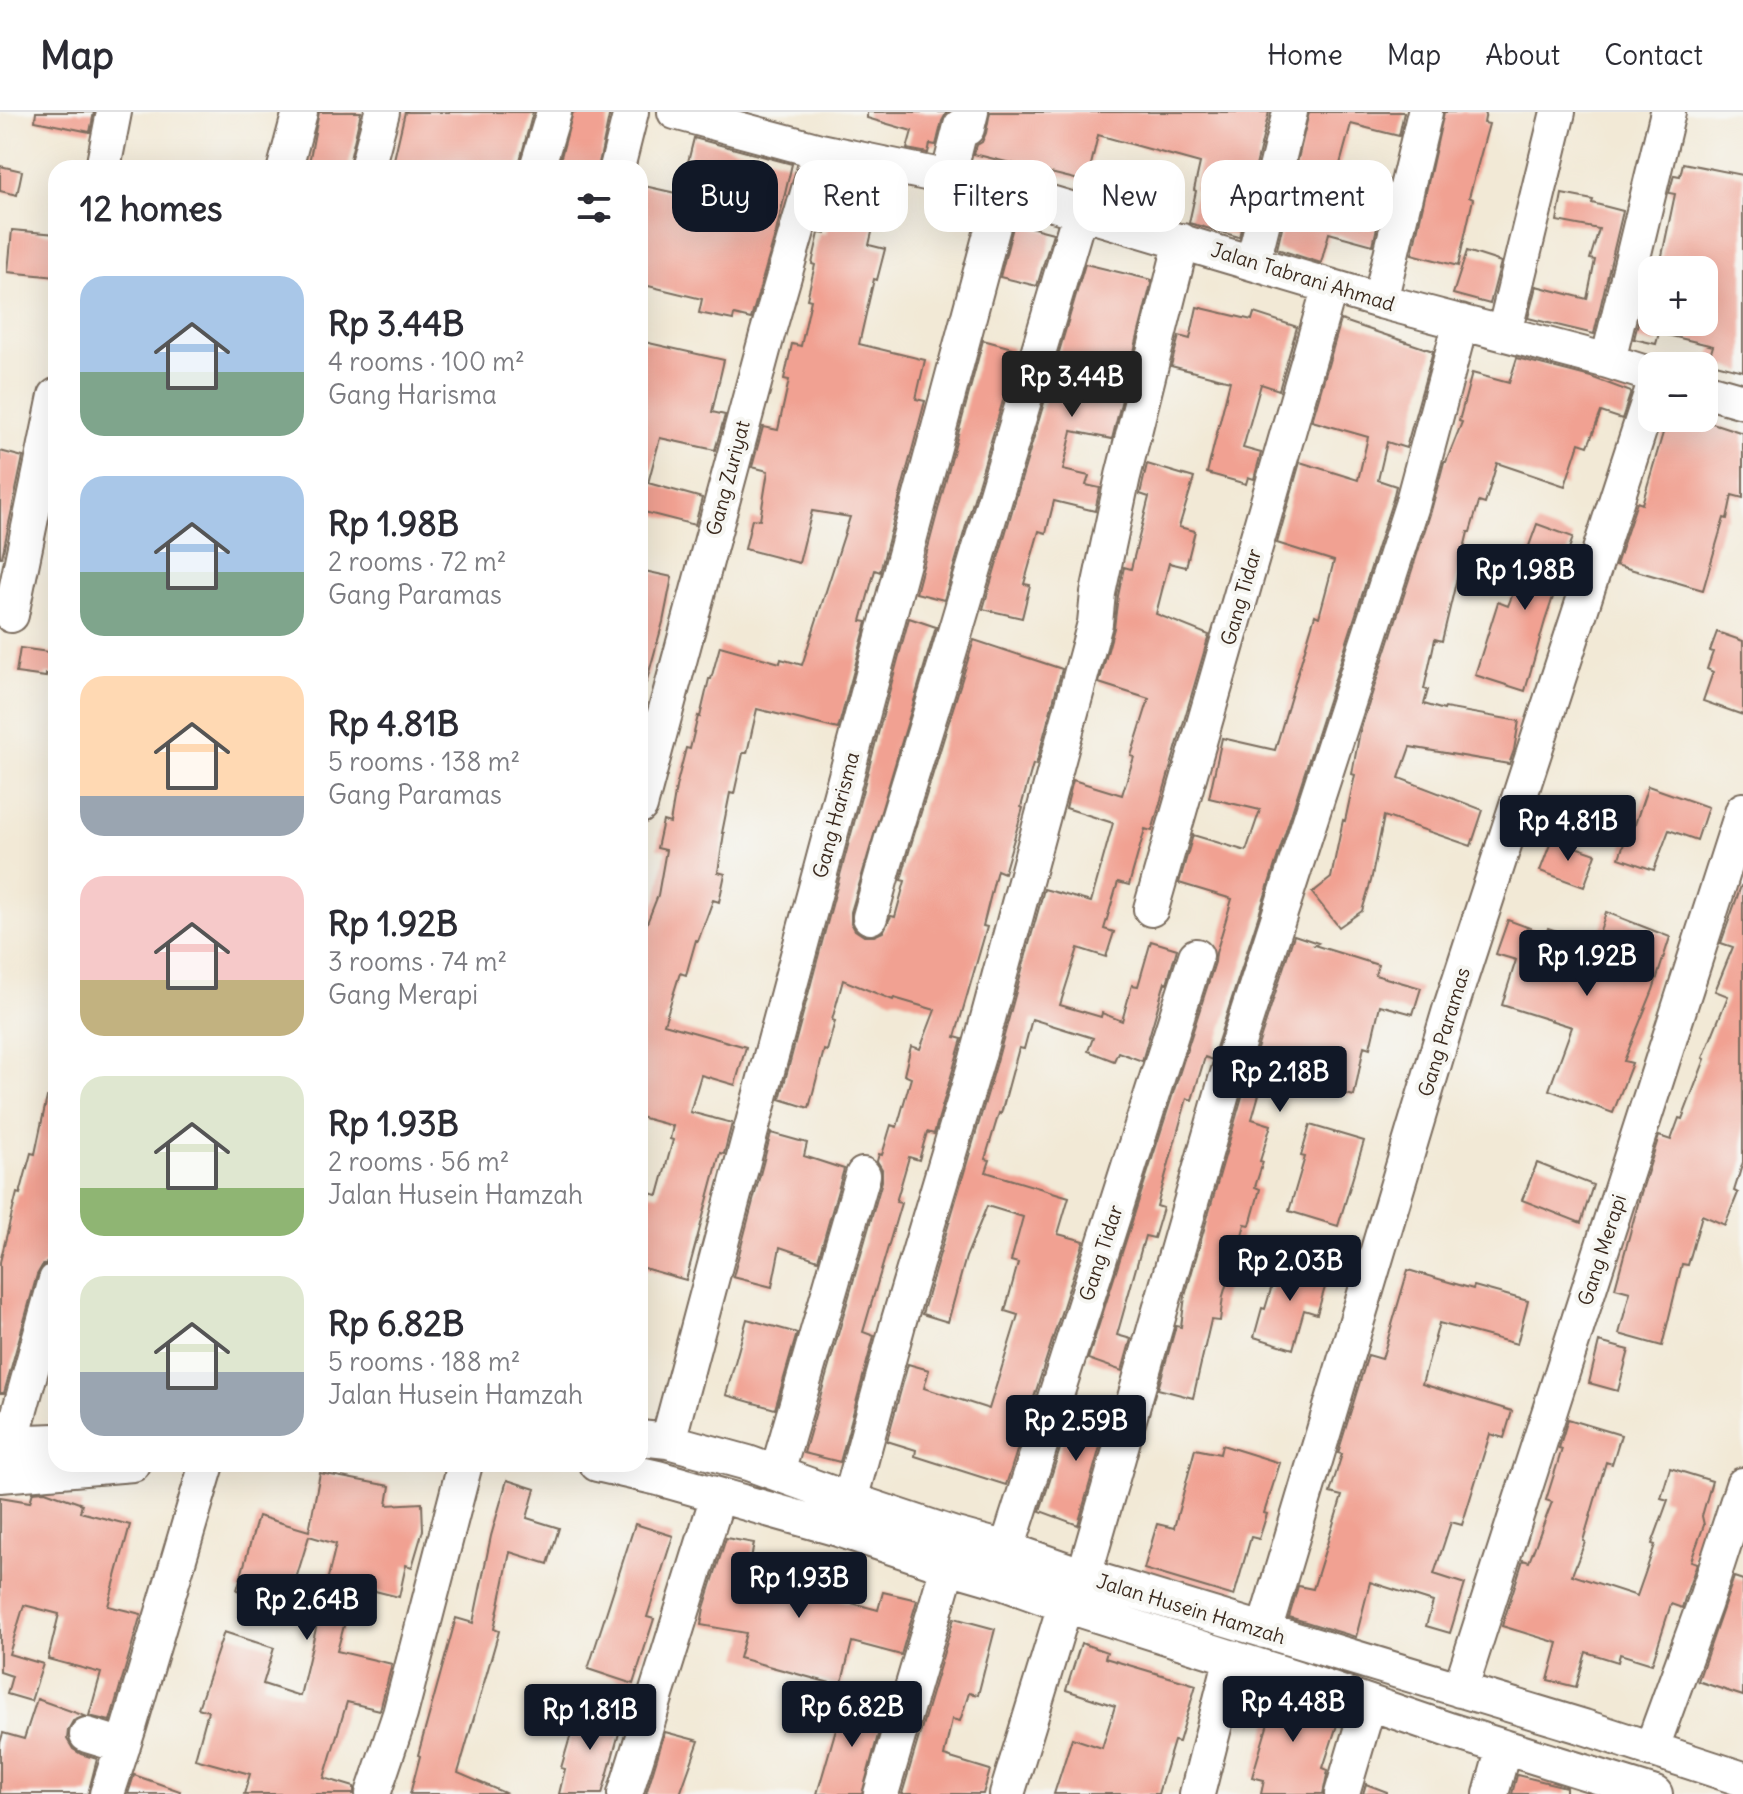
<!DOCTYPE html>
<html lang="en">
<head>
<meta charset="utf-8">
<style>
  :root { --surface:#fff; --page:#f7f7f7; --text:#2b2b33; --muted:#7c7c81; --line:#e1e1e2; --accent:#111827 }
  body { margin:0; font-family:Delius,sans-serif; background:var(--page); color:var(--text); height:100vh; display:flex; flex-direction:column; font-size:30px; white-space:nowrap }
  * { box-sizing:border-box; margin:0 }
  p { font-size:26px; color:var(--muted) }
  .icon { flex:none; width:44px; height:44px; fill:none; stroke:currentColor; stroke-width:2; stroke-linecap:round; stroke-linejoin:round }
  .map { position:relative; flex:1; overflow:hidden }
  .sheet { position:absolute; left:48px; top:48px; width:600px; height:1312px; display:flex; flex-direction:column; background:var(--surface); border-radius:24px; box-shadow:0 8px 32px #0002 }
  .sheet>* { flex:none }
  .guide { position:absolute; left:672px; top:48px; width:760px; height:72px; display:flex; gap:16px }
  .fabs { position:absolute; left:1638px; top:144px; display:grid; gap:16px }
  .fabs a { display:grid; place-items:center; width:80px; height:80px; border-radius:16px; background:var(--surface); box-shadow:0 8px 32px #0002; font-size:40px }
  .price { position:absolute; translate:-50% -68px; padding:0 18px; border-radius:8px; background:var(--accent); color:#fff; font-size:26px; line-height:52px; filter:drop-shadow(0 2px 4px #0008) }
  .price::after { content:''; position:absolute; left:50%; top:48px; width:24px; height:18px; margin-left:-12px; background:inherit; clip-path:polygon(0 0,100% 0,50% 100%) }
  .price.current { background:#222; color:#fff }
  ul { padding:0; list-style:none }
  li { display:flex; align-items:center; gap:24px; height:200px; padding:0 32px }
  li span { display:grid; place-items:center; flex:none; width:224px; height:160px; border-radius:24px; color:#555 }
  li>.icon { margin-inline-start:auto }
  span .icon { width:96px; height:96px; fill:#fffc; stroke-width:1 }
  li b { font-size:34px }
  h2 { display:flex; justify-content:space-between; align-items:center; height:96px; padding:0 32px; font-size:34px }
  .tag { padding:0 28px; border-radius:24px; background:var(--surface); box-shadow:0 8px 32px #0002; font-size:28px; line-height:72px }
  .tag.current { background:var(--accent); color:#fff }
  header { display:flex; align-items:center; gap:48px; box-sizing:border-box; height:112px; padding:0 40px; background:var(--surface); border-bottom:2px solid var(--line) }
  header strong { font-size:38px }
  nav { display:flex; gap:44px; margin-inline-start:auto; font-size:28px }
  .map>svg:first-child { display:block }
  .building { fill:#f1a192 }
  .lines { fill:none; stroke-linecap:round; stroke-linejoin:round }
  .minor-casing { stroke:#7b6d5e; stroke-width:38 }
  .minor { stroke:#fff; stroke-width:34 }
  .labels { text-anchor:middle; stroke-width:8; stroke-linejoin:round; paint-order:stroke }
  .street-label { font-size:20px; fill:#3b2a1e; stroke:#f6f6f2 }
</style>
</head>
<body>
<header>
<strong>Map</strong>
<nav><a>Home</a><a>Map</a><a>About</a><a>Contact</a></nav>
</header>
<div class="map">
<svg width="1743" height="1682" viewBox="0 0 1743 1682">
  <rect width="100%" height="100%" fill="#f6f6f2"/>
  <filter id="ink" filterUnits="userSpaceOnUse"><feTurbulence type="fractalNoise" baseFrequency=".0125" numOctaves="2"/><feDisplacementMap in="SourceGraphic" scale="16" xChannelSelector="R" yChannelSelector="G"/><feConvolveMatrix kernelMatrix="1 2 1 2 8 2 1 2 1" color-interpolation-filters="sRGB"/></filter>
  <filter id="wash" filterUnits="userSpaceOnUse"><feTurbulence type="fractalNoise" baseFrequency=".006" numOctaves="4" result="noise"/><feDisplacementMap in="SourceGraphic" scale="32" xChannelSelector="R" yChannelSelector="G"/><feGaussianBlur stdDeviation="1.8" result="paint"/><feColorMatrix in="noise" values="0 0 0 0 0 0 0 0 0 0 0 0 0 0 0 0 0 1.4 0 .05"/><feComposite in="paint" operator="in"/></filter>
  <g filter="url(#wash)">
    <rect width="100%" height="100%" fill="#f2e9d6"/>
    <g id="blocks">
      <path class="building" d="M36,0H94L90,20L35,9Z
        M319,0H361L348,56H308Z
        M405,0H533L518,56H392Z
        M573,0H610L598,56H558Z
        M867,0H947L942,9L936,33L930,32L928,41L907,37L912,19L867,6Z
        M990,0H1269L1239,125L1189,111L1196,79L1194,78L1200,51L1098,23L1087,70L974,42L977,33L982,30L986,21Z
        M1309,0H1404L1399,24L1351,12L1339,56L1388,67L1373,133L1329,121L1321,151L1277,137Z
        M1444,0H1486L1484,11L1489,12L1469,85L1473,87L1458,154L1412,142Z
        M694,26L792,52L776,120L751,207L734,203L733,208L699,201L702,187L640,172V73L680,82Z
        M1683,51L1743,63V259L1708,250L1713,234L1659,221L1656,232L1634,227L1652,154V210H1704V158H1659L1675,82L1669,81L1674,63L1680,64Z
        M0,54L22,59L17,83L0,79Z
        M835,81L879,91L869,133L885,137L877,168L874,167L859,232L925,248L916,287L925,289L880,460L875,458L861,509L867,510L838,617L757,597L747,641H743L734,682L730,681L722,721H724L718,760L725,762L719,790L713,788L698,829L696,828L686,863L680,861L664,912L746,935L735,973L701,963L690,1000L732,1011L724,1042L720,1041L686,1168L640,1155V1095L644,1080L658,1083L673,1028L670,1027L673,1014L640,1005V829L658,783L666,738L657,736L663,709L670,711L676,675L686,636L690,637L698,604L700,605L709,567H711L720,534L780,551L781,547L802,553L850,405L812,399L799,451L745,437L752,407L760,408L768,359L752,355L763,315L778,318L789,268L784,267L792,232L801,234L811,188L807,187L815,153L812,152L819,121L826,122Z
        M1562,82L1593,88L1592,91L1623,99L1594,222L1528,206L1536,174L1587,187L1595,148L1590,147L1599,117L1557,109Z
        M1014,111L1053,121L1037,174L1000,165Z
        M12,118L56,122V165L8,160Z
        M1467,139L1501,150L1490,192L1453,182Z
        M1085,152L1152,168L1112,327L1072,319L1063,358L1089,364L1086,373L1100,376L1095,399L1054,389L1046,421L1039,419L1024,472L1030,473L1022,506L983,497Z
        M1197,195L1252,208L1254,201L1297,215L1279,278L1261,272L1243,336L1261,341L1254,367L1248,365L1246,372L1207,361L1230,269L1171,254L1179,224L1190,227Z
        M1341,208L1433,239L1406,336L1387,330L1378,368L1396,374L1393,387L1212,948L1205,945L1192,988L1187,986L1157,1094L1163,1096L1154,1126L1145,1124L1117,1223L1131,1227L1122,1259L1088,1247L1215,850L1216,841L1232,787L1179,771L1193,723L1246,739L1260,698L1209,686L1222,626L1275,638L1315,503L1319,505L1334,449L1277,431L1300,350L1358,368L1368,325L1312,309Z
        M983,228L1012,236L1009,246L1015,248L944,488L916,481Z
        M640,229L724,248L712,300L725,303L715,338L660,326L648,371L702,386L695,413L640,399Z
        M1517,246L1591,265L1631,280L1622,307L1601,300L1588,334L1579,331L1565,374L1497,351L1485,392L1479,390L1470,420H1468L1442,529L1435,527L1424,577L1428,578L1424,592L1444,598L1445,596L1519,609L1514,638L1509,652L1410,635L1399,666L1483,698L1471,734L1384,704L1371,769L1362,799L1339,815L1312,781L1331,766L1343,708L1345,709L1355,663L1352,662L1360,619L1431,399L1444,350H1446L1462,310L1459,309L1472,261L1509,271Z
        M1664,306H1697L1743,321V386L1732,383L1727,407L1724,406L1703,478L1616,453L1637,390L1642,392L1663,321L1660,320Z
        M0,339L23,345L2,445H0Z
        M1147,352L1194,366L1179,415L1195,419L1186,455L1169,451L1156,502L1209,523L1152,719L1145,717L1129,773L1118,770L1104,817L1114,820L1106,845L1078,836L1060,893L1101,905L1102,901L1122,909L1132,873L1138,874L1151,829L1177,837L1167,871L1165,870L1142,949L1118,940L1114,949L1088,939L1093,926L1032,907L1024,937L1019,936L1001,1002L999,1001L985,1047L990,1048L986,1060L1069,1085L1058,1122L1084,1129L1006,1373L915,1344L916,1338L887,1329L908,1252L929,1258L924,1276L989,1297L1018,1203L1005,1199L1018,1151L1011,1149L1023,1105L987,1094L966,1145L948,1210L922,1202L996,953L1044,777L1091,790L1113,711L1066,696L1073,668L1122,683L1134,645L1131,644L1149,587L1099,571L1114,516L1118,484L1124,455L1131,457L1149,385L1140,382Z
        M1537,412L1573,425L1545,509L1525,579L1475,563L1498,490L1508,494L1531,435L1529,434Z
        M640,458L672,465L663,510L646,571L640,570Z
        M909,506L936,515L851,800V811L855,818L864,824H874L883,820L891,804L895,805L905,769L901,768L910,736L974,528L1062,557L1036,653L1033,652L1021,695L1023,696L1004,761L997,758L983,814L987,815L955,925L962,927L934,1022L927,1020L919,1048L909,1045L896,1090L901,1091L863,1220L874,1224L840,1350L804,1341L882,1069V1057L877,1049L879,1042L882,1043L891,1013L897,1015L911,966L904,963L911,934L920,937L935,898L894,886L893,888L843,868L832,908L835,909L827,939L824,938L809,996L780,987Z
        M1717,520L1743,529V603L1703,589L1713,560L1707,557L1713,540L1710,539Z
        M20,536L56,541V563L46,562V565L16,561Z
        M1648,674L1708,695L1697,728L1669,718L1654,758L1619,746L1630,714L1634,715Z
        M1552,727L1596,742L1584,775L1540,759Z
        M1741,774L1743,775V1050L1734,1079L1738,1081L1725,1113L1702,1103L1688,1153L1682,1152L1662,1234L1619,1222L1630,1180L1615,1176L1641,1081L1659,1024L1671,1028L1679,1006L1682,1007L1705,947L1703,946L1728,884L1715,879L1733,835L1721,831Z
        M1606,800L1670,825L1653,878L1624,949L1632,951L1613,1001L1549,978L1572,915L1502,893L1516,848L1496,842L1508,808L1546,822L1548,816L1596,832Z
        M1294,823L1318,831L1314,833L1378,853L1375,863L1421,876L1413,902L1380,893L1370,936L1364,934L1354,984L1265,961L1252,1007L1271,1013L1260,1049L1263,1050L1255,1075L1260,1077L1250,1113L1245,1112L1236,1147L1234,1146L1223,1184L1220,1209L1211,1208L1193,1286L1158,1277L1176,1214L1181,1215L1185,1184L1245,974Z
        M47,985L56,986V1119L49,1149L42,1154L37,1163L4,1281H0V1150L17,1081L20,1082L31,1041L35,1042Z
        M1310,1013L1364,1029L1338,1114L1289,1099L1305,1045L1301,1044Z
        M771,1021L807,1031L804,1044L844,1057L818,1148L780,1135L772,1175L733,1165Z
        M1537,1051L1593,1073L1581,1111L1522,1088Z
        M1280,1147L1329,1162L1317,1202L1304,1198L1293,1237L1254,1225L1262,1196L1265,1197Z
        M1408,1158L1473,1177L1474,1174L1528,1189L1517,1232L1439,1211L1422,1272L1512,1299L1504,1326L1490,1322L1462,1413L1451,1410L1434,1462L1465,1472L1450,1521L1426,1514L1433,1490L1370,1470L1356,1525L1289,1505L1298,1474L1313,1477L1342,1384L1330,1381L1342,1342L1338,1341L1368,1243L1382,1247Z
        M747,1207L797,1221L775,1297L726,1283Z
        M1599,1230L1629,1238L1618,1279L1589,1271Z
        M1077,1284L1076,1288L1110,1299L1078,1413L1040,1399Z
        M1568,1307L1621,1323L1612,1352L1606,1350L1583,1429L1585,1430L1572,1463L1637,1484L1655,1433L1652,1432L1668,1388L1661,1386L1670,1356L1712,1369L1702,1404L1704,1413L1691,1449L1697,1451L1685,1486L1682,1496L1671,1492L1652,1552L1620,1542L1618,1550L1586,1540L1576,1575L1548,1568L1558,1531L1502,1514L1523,1448L1529,1450L1552,1390L1546,1388L1562,1337L1559,1336Z
        M1222,1333L1280,1351L1264,1401L1267,1402L1259,1427L1251,1425L1234,1484L1144,1457L1157,1412L1174,1416L1195,1337L1220,1342Z
        M320,1361L390,1374L387,1393L422,1391L423,1418L412,1455L406,1453L399,1485L355,1474L337,1539L392,1552L380,1598L347,1590L324,1666L354,1675V1682H244L250,1662L195,1647L208,1599L198,1596L224,1520L274,1536L263,1572L300,1584L336,1432L309,1424L288,1493L237,1478L258,1404L309,1419Z
        M507,1368L535,1377L527,1406L559,1416L548,1452L510,1440L494,1517L499,1519L458,1661L507,1682H410L420,1644L418,1643L456,1506L473,1511L491,1424Z
        M45,1379L82,1392L80,1400L130,1413L108,1494L141,1502L110,1609L89,1604L101,1561L48,1547L59,1502L24,1493L9,1542L43,1552L31,1589L7,1582L12,1564L0,1560V1385L30,1390L33,1380Z
        M635,1412L673,1424L647,1505L654,1507L633,1572L588,1557Z
        M726,1426L754,1431L748,1463L878,1498L883,1480L917,1488L901,1543L852,1530L841,1574L739,1546L746,1521L701,1513L704,1496Z
        M1734,1465L1743,1468V1584L1698,1569Z
        M954,1506L995,1517L978,1583L969,1581L960,1609L952,1607L944,1644L990,1658L983,1682H902Z
        M1081,1531L1107,1540L1105,1546L1196,1573L1179,1630L1174,1629L1158,1682H1054L1072,1626L1102,1636L1115,1594L1066,1578Z
        M1246,1571L1344,1603L1341,1614L1337,1613L1323,1656L1328,1658L1323,1682H1261L1264,1668L1252,1665L1272,1598L1242,1588Z
        M845,1586L885,1597L862,1682H817Z
        M37,1587L85,1604L73,1609L68,1618L67,1627L73,1637L81,1642L97,1647L88,1682H0V1631L3,1621L24,1627Z
        M579,1594L623,1607L602,1682H559L565,1657L561,1656Z
        M665,1620L699,1629L680,1682H646Z
        M134,1663L180,1679L179,1682H128Z
        M1517,1663L1566,1675V1682H1512Z
        M1366,1672L1387,1680V1682H1363Z"/>
    </g>
  </g>
  <g filter="url(#ink)">
    <use href="#blocks" fill-opacity="0" stroke="#7b6d5e" stroke-width="2"/>
    <g class="lines">
      <g class="minor-casing">
        <path id="minor" d="M675,0L820,39L1003,77L1380,189L1608,249L1652,263
          M103,56L114,0
          M285,56L300,0
          M367,56L382,0
          M537,56L554,0
          M617,56L631,0
          M948,65L961,14L967,16L971,0
          M1253,150L1290,0
          M1380,189L1425,0
          M1504,221L1558,0
          M1608,249L1668,0
          M1704,278L1743,289
          M11,503L56,284
          M640,694L767,223L820,39
          M1151,797L1330,174
          M870,805L891,730L945,554L1080,100
          M640,1326L668,1329L748,1351L850,1388L952,1422L1007,1437L1084,1464L1584,1615L1743,1667
          M668,1329L1003,77
          M11,1330L56,1168
          M0,1331L56,1329
          M597,1352L658,1366L838,1417L948,1454L993,1467L1065,1493L1297,1566L1449,1618L1655,1682
          M777,1361L863,1063
          M0,1363L133,1352
          M850,1388L899,1208L977,947L1095,511L1098,481L1123,364L1182,129
          M1007,1437L1196,844
          M1084,1464L1226,968L1412,393L1461,210
          M1264,1519L1450,898L1652,279
          M1460,1578L1743,698
          M87,1623L123,1634
          M1651,1638L1704,1493L1743,1373
          M107,1682L129,1615L207,1352
          M373,1682L400,1602L465,1352
          M625,1682L718,1384
          M881,1682L948,1454
          M1007,1682L1065,1493
          M1197,1682L1232,1545
          M1342,1682L1369,1591
          M1491,1682L1504,1635"/>
      </g>
      <use href="#minor" class="minor"/>
    </g>
  </g>
  <g class="labels">
    <g class="street-label">
      <text transform="translate(1303 165) rotate(17)" y="7">Jalan Tabrani Ahmad</text>
      <text transform="translate(728 366) rotate(-75)" y="7">Gang Zuriyat</text>
      <text transform="translate(1241 485) rotate(-74)" y="7">Gang Tidar</text>
      <text transform="translate(836 703) rotate(-75)" y="7">Gang Harisma</text>
      <text transform="translate(1444 920) rotate(-73)" y="7">Gang Paramas</text>
      <text transform="translate(1602 1138) rotate(-72)" y="7">Gang Merapi</text>
      <text transform="translate(1101 1141) rotate(-72)" y="7">Gang Tidar</text>
      <text transform="translate(1191 1497) rotate(17)" y="7">Jalan Husein Hamzah</text>
    </g>
  </g>
</svg>
<div class="fabs">
<a>+</a>
<a>−</a>
</div>
<b class="price current" style="left:1072px;top:307px">Rp 3.44B</b>
<b class="price" style="left:1525px;top:500px">Rp 1.98B</b>
<b class="price" style="left:1568px;top:751px">Rp 4.81B</b>
<b class="price" style="left:1587px;top:886px">Rp 1.92B</b>
<b class="price" style="left:1280px;top:1002px">Rp 2.18B</b>
<b class="price" style="left:1290px;top:1191px">Rp 2.03B</b>
<b class="price" style="left:1076px;top:1351px">Rp 2.59B</b>
<b class="price" style="left:799px;top:1508px">Rp 1.93B</b>
<b class="price" style="left:307px;top:1530px">Rp 2.64B</b>
<b class="price" style="left:1293px;top:1632px">Rp 4.48B</b>
<b class="price" style="left:852px;top:1637px">Rp 6.82B</b>
<b class="price" style="left:590px;top:1640px">Rp 1.81B</b>
<div class="guide">
<a class="tag current">Buy</a>
<a class="tag">Rent</a>
<a class="tag">Filters</a>
<a class="tag">New</a>
<a class="tag">Apartment</a>
</div>
<section class="sheet">
<h2>12 homes<svg class="icon" aria-label="filters" viewBox="0 0 24 24"><path d="M4 7h16M4 17h16"/><circle cx="9" cy="7" r="2"/><circle cx="15" cy="17" r="2"/></svg></h2>
<ul>
<li><span style="background:linear-gradient(#a9c7e8 60%,#7fa58c 0)"><svg class="icon" aria-label="home" viewBox="0 0 24 24"><path d="M3 11l9-7 9 7M6 9v11h12V9"/></svg></span><div><b>Rp 3.44B</b><p>4 rooms · 100 m²</p><p>Gang Harisma</p></div></li>
<li><span style="background:linear-gradient(#a9c7e8 60%,#7fa58c 0)"><svg class="icon" aria-label="home" viewBox="0 0 24 24"><path d="M3 11l9-7 9 7M6 9v11h12V9"/></svg></span><div><b>Rp 1.98B</b><p>2 rooms · 72 m²</p><p>Gang Paramas</p></div></li>
<li><span style="background:linear-gradient(#ffd9b3 75%,#9aa5b1 0)"><svg class="icon" aria-label="home" viewBox="0 0 24 24"><path d="M3 11l9-7 9 7M6 9v11h12V9"/></svg></span><div><b>Rp 4.81B</b><p>5 rooms · 138 m²</p><p>Gang Paramas</p></div></li>
<li><span style="background:linear-gradient(#f6c9c9 65%,#c2b280 0)"><svg class="icon" aria-label="home" viewBox="0 0 24 24"><path d="M3 11l9-7 9 7M6 9v11h12V9"/></svg></span><div><b>Rp 1.92B</b><p>3 rooms · 74 m²</p><p>Gang Merapi</p></div></li>
<li><span style="background:linear-gradient(#dfe7d0 70%,#8fb573 0)"><svg class="icon" aria-label="home" viewBox="0 0 24 24"><path d="M3 11l9-7 9 7M6 9v11h12V9"/></svg></span><div><b>Rp 1.93B</b><p>2 rooms · 56 m²</p><p>Jalan Husein Hamzah</p></div></li>
<li><span style="background:linear-gradient(#dfe7d0 60%,#9aa5b1 0)"><svg class="icon" aria-label="home" viewBox="0 0 24 24"><path d="M3 11l9-7 9 7M6 9v11h12V9"/></svg></span><div><b>Rp 6.82B</b><p>5 rooms · 188 m²</p><p>Jalan Husein Hamzah</p></div></li>
</ul>
</section>
</div>
</body>
</html>
